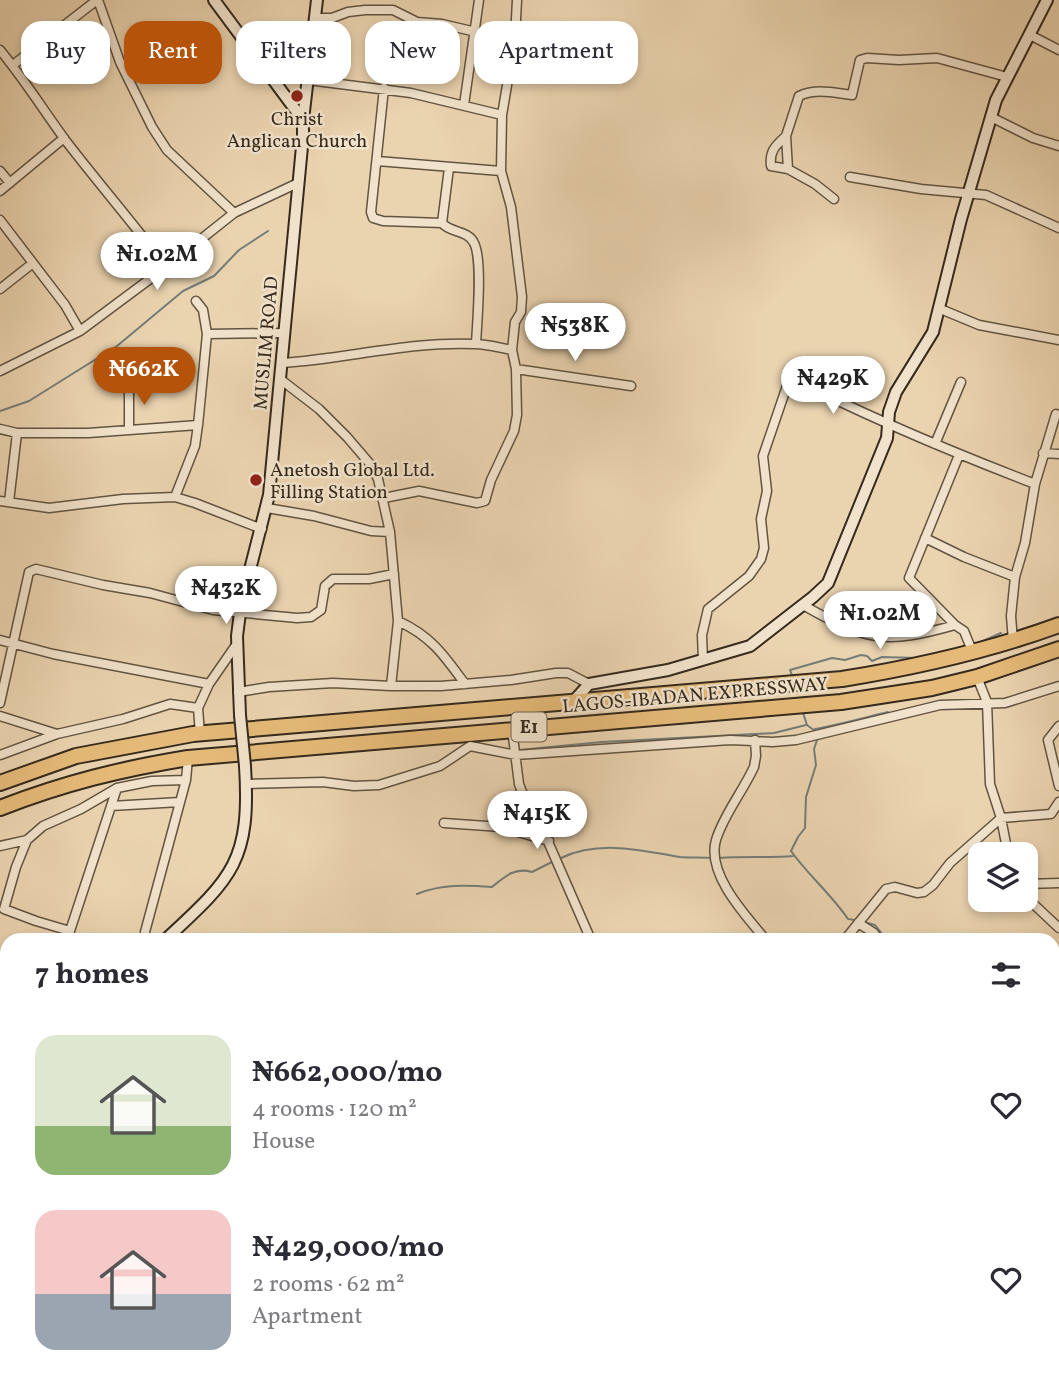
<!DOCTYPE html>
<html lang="en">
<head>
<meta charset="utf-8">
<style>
  :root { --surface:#fff; --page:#f2f2f3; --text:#2b2b33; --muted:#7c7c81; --accent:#b45309 }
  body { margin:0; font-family:Vollkorn,serif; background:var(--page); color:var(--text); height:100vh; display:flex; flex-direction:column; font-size:26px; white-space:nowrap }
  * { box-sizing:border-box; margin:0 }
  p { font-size:23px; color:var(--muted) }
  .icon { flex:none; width:38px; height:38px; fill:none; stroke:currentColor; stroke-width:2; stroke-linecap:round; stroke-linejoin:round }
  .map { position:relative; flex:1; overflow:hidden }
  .panel { position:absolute; left:0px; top:933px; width:1060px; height:450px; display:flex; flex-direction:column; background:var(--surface); border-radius:21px 21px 0 0; box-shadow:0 4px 10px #0003 }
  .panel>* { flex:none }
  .banner { position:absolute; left:21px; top:21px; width:700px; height:63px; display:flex; gap:14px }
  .fabs { position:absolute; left:968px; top:842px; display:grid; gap:14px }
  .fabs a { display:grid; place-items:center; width:70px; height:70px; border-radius:14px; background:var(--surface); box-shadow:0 4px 10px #0003; font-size:35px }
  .price { position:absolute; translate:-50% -60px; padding:0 16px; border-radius:24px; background:#fff; color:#222; font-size:23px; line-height:46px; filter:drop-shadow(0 2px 4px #0008) }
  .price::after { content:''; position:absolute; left:50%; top:42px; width:21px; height:16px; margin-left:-10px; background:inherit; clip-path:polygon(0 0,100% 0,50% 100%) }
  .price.active { background:var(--accent); color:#fff }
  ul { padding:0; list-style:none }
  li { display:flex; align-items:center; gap:21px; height:175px; padding:0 35px }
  li span { display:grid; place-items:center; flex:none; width:196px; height:140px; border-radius:21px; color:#555 }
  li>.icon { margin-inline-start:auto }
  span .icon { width:84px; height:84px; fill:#fffc; stroke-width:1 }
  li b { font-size:30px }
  h2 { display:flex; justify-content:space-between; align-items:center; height:84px; padding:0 35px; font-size:30px }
  .chip { padding:0 24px; border-radius:21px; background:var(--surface); box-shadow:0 4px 10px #0003; font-size:24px; line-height:63px }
  .chip.active { background:var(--accent); color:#fff }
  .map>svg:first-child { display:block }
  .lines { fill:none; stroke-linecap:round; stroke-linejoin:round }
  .stream { stroke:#747d79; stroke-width:2 }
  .street-casing { stroke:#625442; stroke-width:11 }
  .secondary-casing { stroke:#352a1d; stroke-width:14 }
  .highway-casing { stroke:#352a1d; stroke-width:18 }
  .street { stroke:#f1e2cb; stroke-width:8 }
  .secondary { stroke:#f1e2cb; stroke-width:10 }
  .highway { stroke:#e5ba78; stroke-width:14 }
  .secondary-bridge-casing { stroke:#352a1d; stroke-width:14; stroke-linecap:butt }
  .secondary-bridge { stroke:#f1e2cb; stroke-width:10 }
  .poi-dot { fill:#8f2418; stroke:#f1e2cb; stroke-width:2.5 }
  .labels { text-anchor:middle; stroke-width:5; stroke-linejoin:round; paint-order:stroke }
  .shield { fill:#f1e2cb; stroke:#6d6151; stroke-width:2 }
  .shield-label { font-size:18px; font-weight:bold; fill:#352a1d }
  .poi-label { font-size:19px; fill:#352a1d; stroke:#f1e2cb }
  .street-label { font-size:19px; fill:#352a1d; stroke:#f1e2cb }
</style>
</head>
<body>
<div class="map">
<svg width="1059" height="1382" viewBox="0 0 1059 1382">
  <rect width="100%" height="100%" fill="#ead3af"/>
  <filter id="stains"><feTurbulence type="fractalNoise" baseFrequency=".00286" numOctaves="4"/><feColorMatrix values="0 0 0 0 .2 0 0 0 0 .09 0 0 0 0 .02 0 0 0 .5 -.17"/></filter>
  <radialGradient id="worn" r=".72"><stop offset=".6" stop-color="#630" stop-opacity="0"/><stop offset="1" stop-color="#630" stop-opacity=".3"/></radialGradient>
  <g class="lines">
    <path class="stream" d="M0,411L29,401L117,346L183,291L214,276L239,250L268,231
      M976,644L1001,633
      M793,678L790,670L832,658L845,660L861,655L867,656L872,661L882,657L917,658
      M802,710L807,725L815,731
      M815,729C841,724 863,718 888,712
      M817,740L814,749L816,765L806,797L805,828L798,837L791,851C808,875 831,894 848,919L855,920
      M519,750L602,742L774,733L806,725
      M561,858C599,840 640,850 680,857C691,858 702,857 713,858
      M719,858C744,856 768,858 793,856
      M417,894C441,884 466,885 492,887C505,876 515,867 532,872L552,862
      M864,922L875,925L887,940
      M1054,1023L1059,1019
      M668,1376L670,1382
      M1038,1382L1039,1376"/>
    <g class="street-casing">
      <path id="street" d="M98,0L120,62L152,127L167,150L234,213
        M315,18H332L348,12L365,10H393L417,22L442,24L476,32
        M1030,35L1059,50
        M0,50C24,79 44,111 66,141C99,184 134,224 166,267
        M13,65L97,0
        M308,80L411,93L502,115
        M384,88L371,212L373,218L383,221L442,223C450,233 468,230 474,243C483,260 477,323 476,344
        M464,105L479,0
        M991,117L1033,138L1059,146
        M786,136C776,145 769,151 771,166L788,169
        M377,161L501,171
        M0,171L10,183
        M850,177L921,189L986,195L1059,228
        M0,191L64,138
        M834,199L815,184L788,169L786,136L799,96C816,88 835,93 852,95L860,60L867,58L899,60L937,58L1007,77
        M0,220L65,305L80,331
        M442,223L449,168
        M0,289L33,263
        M938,308L979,325L1059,340
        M207,334L284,333
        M282,363C346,359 410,341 475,344C487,344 500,348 512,350
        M516,369L631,386
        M0,371L80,331L166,267L234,213L298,183
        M280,379L319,409L347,437L371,465L378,479L390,532L398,621L391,686
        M129,385V429
        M0,429L17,433L9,502
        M17,433H88L198,425
        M935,444L961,382
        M1043,453L1059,454
        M175,497L195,446L198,425L207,334L203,310L196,301
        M384,498L419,491L477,503L485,501L491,480L514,431L517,415L516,369L512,350L515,322L521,312L522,297L511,207L501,171L502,115L515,38L517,0
        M0,501L49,508L123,499L175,497L195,503L262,529
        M267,508L314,516L371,531L390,532
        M925,538L964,557L1015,577
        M803,605C866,641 885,645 955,625L964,631L973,653
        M398,621C431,636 444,655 465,684
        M955,625L909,578L959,455
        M0,640L53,654L209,684
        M1013,641L1011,616L1015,577L1025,543L1035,484L1056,414
        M703,660L702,635L708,609L749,576L761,559L764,548L761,519L767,491L763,456L790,377C869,418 952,452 1035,484
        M977,677L987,702L990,784L1001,818L1008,854
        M238,692L269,687L333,683L391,686H441L511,680L556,673H568L589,684
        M0,703L29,572L36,569L103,585L150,593L213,610L297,618L311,617L321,610L325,586L333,579H369L394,574
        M0,716L57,734
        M1059,726L1048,740L1059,786
        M512,729L519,784L525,800L539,821L591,940
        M200,734L198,708L209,684L236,645
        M755,740L756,756L754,767C743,791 723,816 716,840C706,874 746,916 766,940
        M0,755L57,734L123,719L170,704L198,708
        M246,784L323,782L354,786L379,785L440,766L470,746L516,755L730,740L773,742L796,740L940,705L1005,703L1059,686
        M111,806L180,802
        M444,823L501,827L549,841
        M27,840L16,867L4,909L36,921L70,931
        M0,846L27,840L43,826L81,809L117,788L152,781L186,780
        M1026,884L1059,883
        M1026,897L1059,928
        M858,923L874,933L879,940
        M67,940L117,788
        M146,940L145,932L186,780L188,758
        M842,940L847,937L886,889L895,887L917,893L924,892L933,885L950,863L1001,818L1051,814L1059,802
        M0,981L7,983
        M0,1050L7,1052
        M1054,1128L1059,1131
        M0,1215H7
        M0,1305H7
        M1054,1332H1059
        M73,1376L86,1378L155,1376L248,1382
        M797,1376L802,1382
        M883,1376L887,1382
        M984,1376L985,1382
        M0,1378L27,1381L36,1378
        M351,1379L369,1382
        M521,1382V1376
        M587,1382V1376
        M762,1382L763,1376"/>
    </g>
    <g class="secondary-casing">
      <path id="secondary" d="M214,0L303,120V136L269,495L241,605L237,636L240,715
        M303,120L317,0
        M573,702L589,684L668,670L750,646L813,597L828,583L887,438L889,412L896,392L933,332L961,219L996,100L1047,0
        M165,940C232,878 251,862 245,766"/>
    </g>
    <g class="highway-casing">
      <path id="highway" d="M0,783L76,756L193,734L842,679C917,667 988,651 1059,625
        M0,808C64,783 121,769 188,758L841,702L932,688L977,677L1059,649"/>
    </g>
    <use href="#street" class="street"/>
    <use href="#secondary" class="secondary"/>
    <use href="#highway" class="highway"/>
    <g class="secondary-bridge-casing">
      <path id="secondary-bridge" d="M240,715L245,766"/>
    </g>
    <use href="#secondary-bridge" class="secondary-bridge"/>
  </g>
  <g class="poi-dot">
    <circle cx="297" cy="96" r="7"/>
    <circle cx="256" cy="480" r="7"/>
  </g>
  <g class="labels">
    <rect class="shield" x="511.5" y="712.5" width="35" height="29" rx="5"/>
    <g class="shield-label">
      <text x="529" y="733">E1</text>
    </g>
    <g class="poi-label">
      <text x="297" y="125">Christ<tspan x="297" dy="22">Anglican Church</tspan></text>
      <text x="270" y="476" text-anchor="start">Anetosh Global Ltd.<tspan x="270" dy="22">Filling Station</tspan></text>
    </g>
    <g class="street-label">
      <text transform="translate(265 343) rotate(-85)" y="7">MUSLIM ROAD</text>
      <text transform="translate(695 694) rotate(-5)" y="7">LAGOS-IBADAN EXPRESSWAY</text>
    </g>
  </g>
  <rect width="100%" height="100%" filter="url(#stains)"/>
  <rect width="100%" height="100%" fill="url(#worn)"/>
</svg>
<div class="fabs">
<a><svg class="icon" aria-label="layers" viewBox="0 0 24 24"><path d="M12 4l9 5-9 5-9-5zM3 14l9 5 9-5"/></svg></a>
</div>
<b class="price" style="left:157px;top:292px">₦1.02M</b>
<b class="price" style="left:575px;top:363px">₦538K</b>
<b class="price active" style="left:144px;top:407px">₦662K</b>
<b class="price" style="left:833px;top:416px">₦429K</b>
<b class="price" style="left:226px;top:626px">₦432K</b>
<b class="price" style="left:880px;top:651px">₦1.02M</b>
<b class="price" style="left:537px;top:851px">₦415K</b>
<div class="banner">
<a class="chip">Buy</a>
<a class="chip active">Rent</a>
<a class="chip">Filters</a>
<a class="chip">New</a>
<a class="chip">Apartment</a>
</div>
<section class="panel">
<h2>7 homes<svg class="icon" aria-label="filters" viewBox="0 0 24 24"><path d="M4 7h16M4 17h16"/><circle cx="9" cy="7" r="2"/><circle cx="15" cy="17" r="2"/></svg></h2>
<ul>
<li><span style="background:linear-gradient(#dfe7d0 65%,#8fb573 0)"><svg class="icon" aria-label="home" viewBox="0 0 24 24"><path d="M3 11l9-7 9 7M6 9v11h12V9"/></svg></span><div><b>₦662,000/mo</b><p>4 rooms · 120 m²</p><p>House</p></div><svg class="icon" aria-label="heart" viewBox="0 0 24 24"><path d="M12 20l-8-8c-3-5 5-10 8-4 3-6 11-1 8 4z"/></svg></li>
<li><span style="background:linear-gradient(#f6c9c9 60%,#9aa5b1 0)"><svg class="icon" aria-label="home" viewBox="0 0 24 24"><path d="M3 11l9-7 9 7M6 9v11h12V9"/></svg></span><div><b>₦429,000/mo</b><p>2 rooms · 62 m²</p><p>Apartment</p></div><svg class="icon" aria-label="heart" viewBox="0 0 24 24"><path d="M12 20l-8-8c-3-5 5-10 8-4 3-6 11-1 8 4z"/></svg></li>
</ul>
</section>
</div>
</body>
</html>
